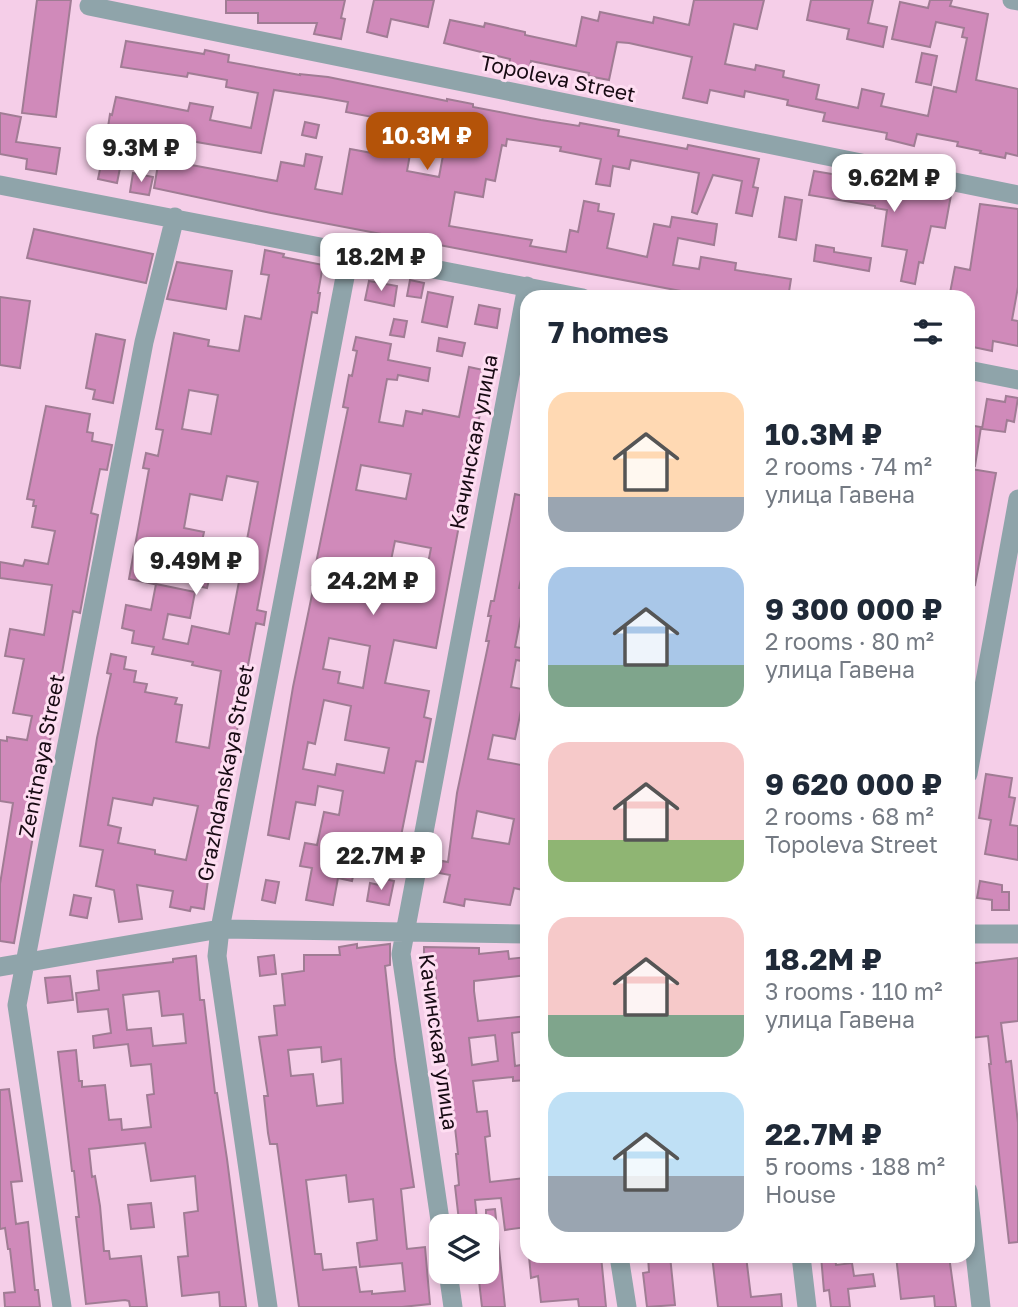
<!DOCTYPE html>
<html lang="en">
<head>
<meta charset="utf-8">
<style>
  :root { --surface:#fff; --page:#f2f2f3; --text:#1f2937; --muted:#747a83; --accent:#b45309 }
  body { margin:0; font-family:"Golos Text",sans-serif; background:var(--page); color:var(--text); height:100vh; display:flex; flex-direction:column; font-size:26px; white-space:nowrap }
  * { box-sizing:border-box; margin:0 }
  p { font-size:23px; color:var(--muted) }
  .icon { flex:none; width:38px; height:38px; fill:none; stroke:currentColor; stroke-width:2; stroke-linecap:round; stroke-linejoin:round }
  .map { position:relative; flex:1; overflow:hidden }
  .panel { position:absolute; left:520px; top:290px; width:455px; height:973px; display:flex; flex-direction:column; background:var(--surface); border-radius:21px; box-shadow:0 4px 10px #0003 }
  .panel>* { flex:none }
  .controls { position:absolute; left:429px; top:1214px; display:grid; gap:14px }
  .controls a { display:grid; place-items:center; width:70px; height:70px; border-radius:14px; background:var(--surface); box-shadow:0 4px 10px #0003; font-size:35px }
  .price { position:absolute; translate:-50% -60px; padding:0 16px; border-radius:14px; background:#fff; color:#222; font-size:23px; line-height:46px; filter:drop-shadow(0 2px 4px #0008) }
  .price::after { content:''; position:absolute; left:50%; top:42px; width:21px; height:16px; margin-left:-10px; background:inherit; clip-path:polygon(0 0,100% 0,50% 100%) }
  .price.selected { background:var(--accent); color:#fff }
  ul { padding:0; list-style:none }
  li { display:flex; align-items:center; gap:21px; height:175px; padding:0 28px }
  li span { display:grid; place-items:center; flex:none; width:196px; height:140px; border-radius:21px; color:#555 }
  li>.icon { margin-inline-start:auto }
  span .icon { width:84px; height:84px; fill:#fffc; stroke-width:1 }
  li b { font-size:30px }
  h2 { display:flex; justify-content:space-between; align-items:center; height:84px; padding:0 28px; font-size:30px }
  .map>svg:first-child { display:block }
  .building { fill:#d08aba; stroke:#a07c94; stroke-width:2; fill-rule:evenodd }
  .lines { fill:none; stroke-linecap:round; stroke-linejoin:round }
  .minor { stroke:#8fa4aa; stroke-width:19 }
  .labels { text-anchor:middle; stroke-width:6; stroke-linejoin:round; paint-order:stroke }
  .street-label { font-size:21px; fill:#180b14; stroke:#fedef2 }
</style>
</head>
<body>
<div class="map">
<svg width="1018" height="1307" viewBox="0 0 1018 1307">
  <rect width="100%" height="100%" fill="#f5cee8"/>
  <path class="building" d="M37,0H71L56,117L22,113Z
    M226,0H345L341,18L345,19L341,39L314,34L317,23H258V13H226Z
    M374,0H434L428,27L391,19L387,37L367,32Z
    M694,0H764L757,29L734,24L725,64L755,70L756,65L784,71L783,77L819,85L816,99L858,108L862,89L884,94L881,106L928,116L934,87L956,92L967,38L962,37L964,28L936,22L930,47L892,39L900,2L928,8L930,0H952L950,6L988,14L976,80L1018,89V156L1006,153L1005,158L980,153L981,151L957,146L958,142L917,134L914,146L886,139L887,133L823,121L825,113L787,105L788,100L745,91L744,97L710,90L707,103L683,98L692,57L629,43L617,42L609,80L588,76L589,73L531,61L529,70L509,65L510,59L444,43L450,20L484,27L485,23L525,32V35L576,46L582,17L598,21L600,12L653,23L654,17L689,25Z
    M811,0H873L868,23L887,27L883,47L847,39L849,29L807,20Z
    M126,41L204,54L205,50L229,55L228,62L300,75V74L328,77L447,101V99L473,104V107L541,120L579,126L580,123L619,130L618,136L687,149L688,145L759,159L753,187L758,188L752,216L736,213L742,181L713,175L697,214L692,212L699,173L631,160L629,169L613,166L610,186L596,184L601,159L560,151L561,147L507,139L506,146L502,145L495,181L486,179L483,197L455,192L449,226L532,240L530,246L566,252L570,230L578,232L584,201L599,204L598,211L614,214L607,248L647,257L654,224L670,227L672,217L717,224L714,245L678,238L673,265L699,269L701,257L736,263L735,270L791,279L788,298L707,296L271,213L154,188L159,159L277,181L281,162L304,166L306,154L322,157L315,189L342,194L350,149L372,153L378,118L346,112L348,102L320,97L274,90L261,153L173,138L170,154L153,151L154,148L125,143L117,183L98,179L109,127H108L110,114L112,115L116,97L188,111L190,103L213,107L210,120L251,128L258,93L226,87L227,80L188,73L187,77L121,67ZM425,114L485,126L480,152L469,150L468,154L444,150L439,177L407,171L416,121L423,122Z
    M922,53L937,56L931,85L916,82Z
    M0,113L21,117L16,142L60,148L56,174L26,169L27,159L0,154Z
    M305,122L319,125L316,138L302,135Z
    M814,171L856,178L854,189L882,195L884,183L909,187V185L922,188V190L951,195L945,228L931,226L923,263L919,262L915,284L901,281L907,250L882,246L887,210L875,208V206L809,195Z
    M133,173L153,177L149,195L130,192Z
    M785,197L802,200L796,240L779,237Z
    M980,204L1018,209V287L1012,320L1018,321V346L993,341L992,351L968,346V298H949L955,267L970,270Z
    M34,229L153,254L146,283L27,258Z
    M816,245L834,248V252L871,258L869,271L814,261Z
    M265,250L284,254L283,257L323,265L318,293H320L317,313L312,312L257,610L266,612L264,625L256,623L242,697H244L213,844L204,909L191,907L190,911L170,907L173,891L137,885L142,919L119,922L114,890L96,886L103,850L80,846L97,738L111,674L107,673L111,654L126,657L124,669L136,671L134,682L147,684L145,692L177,698L175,704L182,705L176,742L209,748L221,671L192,665L193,662L152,654L154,647L132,643L134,631L122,628L126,605L151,610L156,584L195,592L190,618L168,614L163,639L188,644L192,626L229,634L258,482L227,476L222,500L190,494L184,528L204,532L200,551L169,545L168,547L161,546L154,584L129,579L149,469L143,468L146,453L158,456L163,430L156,429L174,333L209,340L208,346L239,351L245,316L261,319L269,275L261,274ZM189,390L218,395L211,434L182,429ZM113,798L152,805L154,798L198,806L186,860L155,854V850L118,843L121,828L108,825Z
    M177,262L232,271L226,309L167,299Z
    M410,280L424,283L421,298L407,296Z
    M369,281L397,286L394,306L365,300Z
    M428,292L453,297L447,327L422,322Z
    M0,297L30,301L20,368L0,365Z
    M479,305L500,309L497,328L475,324Z
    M394,319L407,321L404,337L390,335Z
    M96,334L125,340L113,403L93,399L95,390L86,388Z
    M356,337L391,344L388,360L430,368L428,381L398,375L397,380L387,379L379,422L403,426L406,411L422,414L423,410L459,417L469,367L488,371L436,648L394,640L385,683L429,691L424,717L431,719L423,762L416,761L397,856L359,849L352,881L338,878L333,905L306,900L312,868L300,866L305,843L317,845L324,812L339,815L343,791L318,786L315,805L296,802L289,839L268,835L293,687L314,585H312L315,568L348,408L343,407L349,375L352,376L357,351L353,350ZM361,465L411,474L406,499L356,490ZM395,541L431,548L426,574L390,565ZM329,638L370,646L363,688L338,683L340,672L323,669ZM324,700L351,706L345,740L389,748L384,773L337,764L335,775L303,769L308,742L315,744Z
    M439,338L465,343L462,356L437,351Z
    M1006,396L1018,398L1014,422L1007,420L1005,432L982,429L987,399L1005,402Z
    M46,406L90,414L87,432L93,433L92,441L112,445L107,470L100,469L91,513L98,515L80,613L73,611L14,943L0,941V884L13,803L0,801V740L7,741V737L27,740L32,716L13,713L24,659L5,656L10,629L44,635L52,585L0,578V562L23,566L25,560L48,564L55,531L32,527L36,506H33L34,500L27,499Z
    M968,425L981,427L975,466L968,465Z
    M971,469L996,473L975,585L968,584V490Z
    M515,494L527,497V555L519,588L527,589V607L523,606L515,647L527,649V662L516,660L511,687L527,690V702L523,701L515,739L493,735L488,759L527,766V891L514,888L510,905L465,899L464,906L444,902L450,875L439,873L442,861L448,862L457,793L489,641H486L491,616H488L491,601H494ZM477,811L514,819L509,844L472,838Z
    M196,568L211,571L207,588L193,585Z
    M986,774L1012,778L1009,797L1015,798L1010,825L1018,826V860L985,854L991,820L979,818Z
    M380,878L394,881L389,905L367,901L370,883L379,885Z
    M266,880L279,882L275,903L262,900Z
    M980,881L1002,885V892H1009V910H992V900L977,898Z
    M74,895L91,898L87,918L70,915Z
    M357,944V948L390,944V965L385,966L395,1059L414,1187L401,1189L407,1249L425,1247L430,1304L402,1307H299L277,1144H270L268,1133L264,1096H268L259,1037L277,1035L274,1006L285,1005L282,974L304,971V955H340L339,947ZM321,1047L322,1062L341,1059L343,1103L317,1106L313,1074L291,1076L288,1050ZM346,1175L349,1202L373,1199L377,1240L357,1243L360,1267L402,1263L405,1291L372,1294V1291L360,1292L356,1267L323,1270L321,1254H315L306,1180Z
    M424,947L479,948V954L508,951L509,959L527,957V975L474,981V991L478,1021L527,1016V1031L512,1033L515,1066L527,1064V1080L513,1081V1077L473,1081L477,1112L487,1111L490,1136L485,1137L490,1182L524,1178L527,1227L505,1230L501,1198L475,1200L477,1219L459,1221L455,1186L459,1185L456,1154H458L452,1101L443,1034L434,1035L432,1018H440L434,962H424ZM495,1035L498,1061L472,1065L469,1038Z
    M274,955L276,974L260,976L258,957Z
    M196,956L200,1000H204L215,1093H217L227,1159L246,1307H220L219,1292L182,1296L178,1257L188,1256L184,1213L198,1211L195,1176L151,1181L145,1143L89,1149L92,1177L95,1176L100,1206L104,1251H109L110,1259L141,1256L147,1307H130L129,1301L125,1300L86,1304L76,1217H79L74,1171H72L58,1052L76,1050L79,1081H82V1087L105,1085L109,1120L121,1119L122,1130L151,1127L147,1095L154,1094L151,1064L131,1066L128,1044L94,1048L93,1036L111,1033L108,1009L78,1012L76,993L99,990L97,971L173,962V959ZM159,991L162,1016L183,1014L186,1043L153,1046L151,1028L127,1030L123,995Z
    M1018,958V1021L1001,1023L1006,1062L1011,1061L1018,1123V1242L1009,1243L989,1064H991L988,1036L971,1038L968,1017V964Z
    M70,976L73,1000L48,1003L45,978Z
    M9,1089L22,1181L11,1182L16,1224L28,1222L35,1290H38L40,1307H5L4,1293L15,1292L10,1249H8L5,1228L0,1229V1090Z
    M151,1203L154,1227L131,1229L128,1205Z
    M495,1209L505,1307H482L478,1272H486V1210Z
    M529,1256H601L606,1307H579L578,1299L541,1302L538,1276L531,1278Z
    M648,1256H670L675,1305L647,1307L643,1273L649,1272Z
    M712,1256H746L751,1297L781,1294L782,1307H718Z
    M821,1256H835L836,1265L852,1263L854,1276L873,1274L875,1286L848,1289L850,1307H831L829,1290L824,1291Z
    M896,1256H949L956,1307H935L934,1296L901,1299Z"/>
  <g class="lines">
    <path class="minor" d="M1012,0L1018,1
      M89,6L1018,195
      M0,185L583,298
      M968,370L1018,380
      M968,774L1018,499
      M968,934H1018
      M0,967L220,929L527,934
      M968,1191L981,1307
      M441,1227L401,954L527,286
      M619,1256L627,1307
      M801,1256L807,1307
      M448,1272L453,1307
      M62,1307L17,1005L144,342L175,217
      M268,1307L217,956L220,929L350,251"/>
  </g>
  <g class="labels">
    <g class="street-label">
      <text transform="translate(558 79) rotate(12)" y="7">Topoleva Street</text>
      <text transform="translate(474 442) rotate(-79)" y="7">Качинская улица</text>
      <text transform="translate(42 756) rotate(-79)" y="7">Zenitnaya Street</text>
      <text transform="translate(226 773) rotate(-79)" y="7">Grazhdanskaya Street</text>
      <text transform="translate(438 1042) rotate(82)" y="7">Качинская улица</text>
    </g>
  </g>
</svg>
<div class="controls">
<a><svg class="icon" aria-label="layers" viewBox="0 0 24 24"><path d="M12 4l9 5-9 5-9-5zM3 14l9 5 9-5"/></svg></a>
</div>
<b class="price selected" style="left:427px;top:172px">10.3M ₽</b>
<b class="price" style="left:141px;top:184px">9.3M ₽</b>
<b class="price" style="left:894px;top:214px">9.62M ₽</b>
<b class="price" style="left:381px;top:293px">18.2M ₽</b>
<b class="price" style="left:196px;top:597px">9.49M ₽</b>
<b class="price" style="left:373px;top:617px">24.2M ₽</b>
<b class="price" style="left:381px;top:892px">22.7M ₽</b>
<section class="panel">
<h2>7 homes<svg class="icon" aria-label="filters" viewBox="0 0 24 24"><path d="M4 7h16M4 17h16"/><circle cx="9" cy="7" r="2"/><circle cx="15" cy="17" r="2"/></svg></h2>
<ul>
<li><span style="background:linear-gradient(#ffd9b3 75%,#9aa5b1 0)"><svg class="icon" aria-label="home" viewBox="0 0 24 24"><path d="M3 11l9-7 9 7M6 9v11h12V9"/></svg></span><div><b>10.3M ₽</b><p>2 rooms · 74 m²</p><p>улица Гавена</p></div></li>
<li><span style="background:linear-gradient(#a9c7e8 70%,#7fa58c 0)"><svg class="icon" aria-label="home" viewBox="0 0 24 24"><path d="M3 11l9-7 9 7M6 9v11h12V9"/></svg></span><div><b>9 300 000 ₽</b><p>2 rooms · 80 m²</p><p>улица Гавена</p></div></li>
<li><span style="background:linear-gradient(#f6c9c9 70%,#8fb573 0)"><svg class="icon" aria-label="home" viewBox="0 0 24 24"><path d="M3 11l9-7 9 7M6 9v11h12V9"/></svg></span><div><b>9 620 000 ₽</b><p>2 rooms · 68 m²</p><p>Topoleva Street</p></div></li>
<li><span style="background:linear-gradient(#f6c9c9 70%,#7fa58c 0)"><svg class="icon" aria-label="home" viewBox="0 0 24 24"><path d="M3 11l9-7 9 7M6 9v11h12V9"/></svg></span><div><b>18.2M ₽</b><p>3 rooms · 110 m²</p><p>улица Гавена</p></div></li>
<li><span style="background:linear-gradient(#bfe0f5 60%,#9aa5b1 0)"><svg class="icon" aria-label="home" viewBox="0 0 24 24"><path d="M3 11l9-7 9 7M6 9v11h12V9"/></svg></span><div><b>22.7M ₽</b><p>5 rooms · 188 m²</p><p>House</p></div></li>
</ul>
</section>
</div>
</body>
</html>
